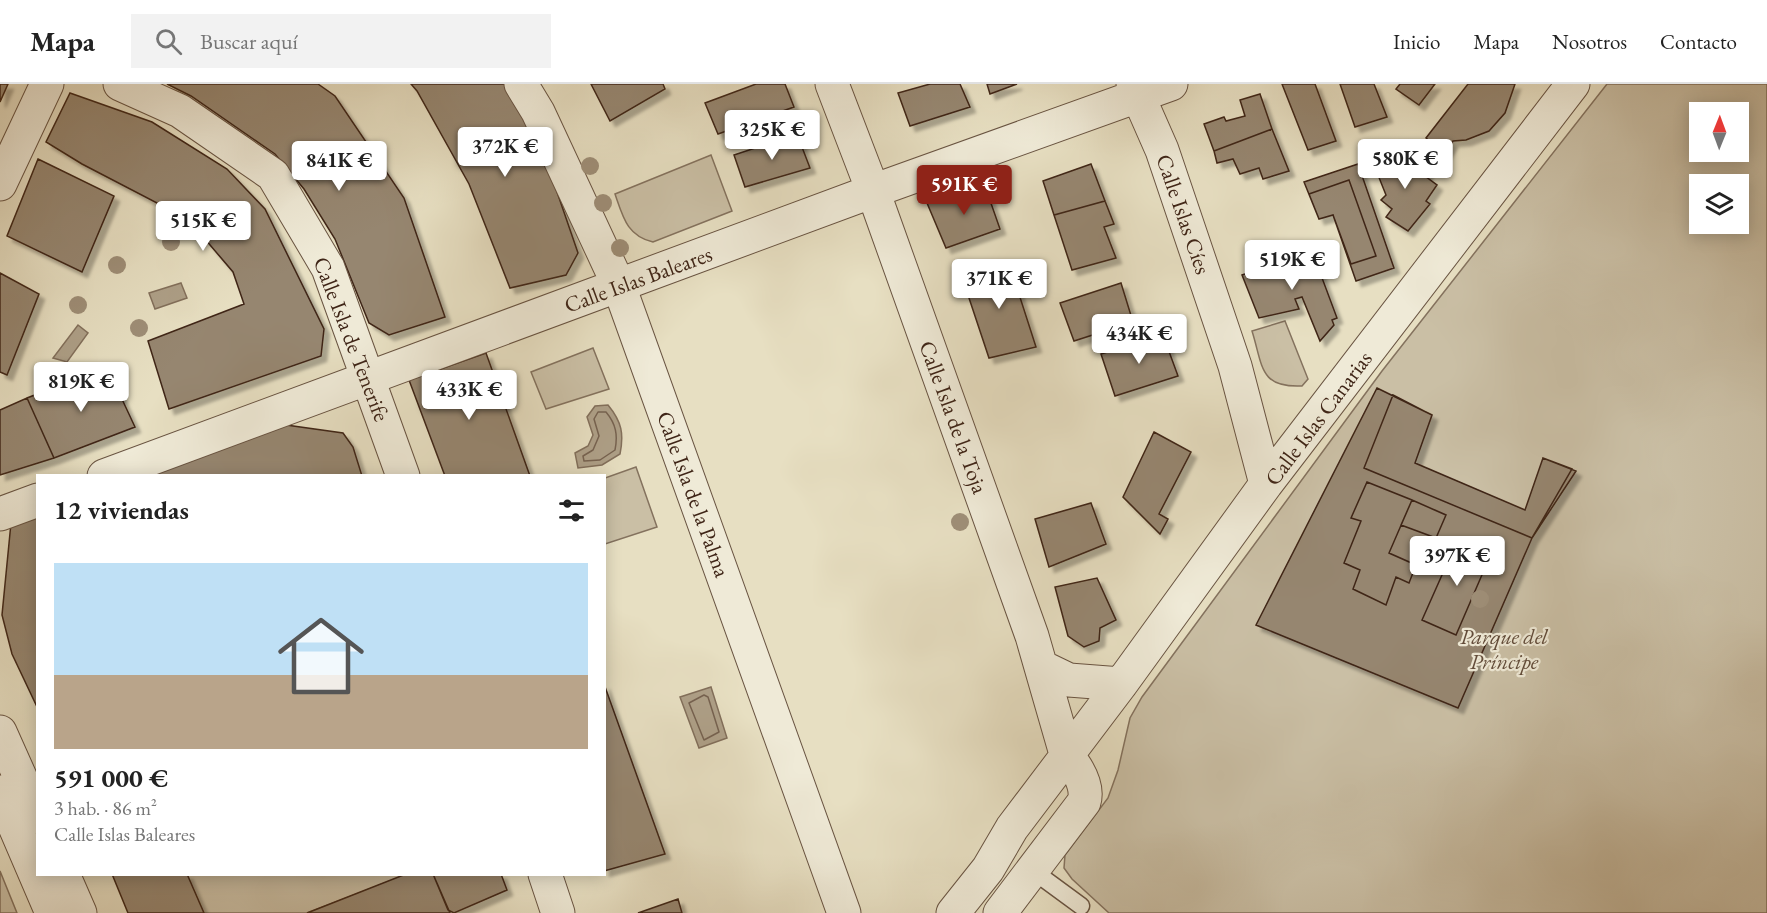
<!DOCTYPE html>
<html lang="es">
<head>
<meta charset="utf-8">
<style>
  :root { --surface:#fff; --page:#f2f2f2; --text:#222; --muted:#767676; --line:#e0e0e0; --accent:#8f2418 }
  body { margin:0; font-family:"EB Garamond",serif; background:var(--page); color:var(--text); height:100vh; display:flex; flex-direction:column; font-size:22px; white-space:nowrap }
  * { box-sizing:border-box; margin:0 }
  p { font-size:20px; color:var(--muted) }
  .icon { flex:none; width:33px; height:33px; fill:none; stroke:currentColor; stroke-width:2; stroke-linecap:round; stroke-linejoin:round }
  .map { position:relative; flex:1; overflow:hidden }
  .sheet { position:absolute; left:36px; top:390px; width:570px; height:402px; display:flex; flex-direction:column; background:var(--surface); border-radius:0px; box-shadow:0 3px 15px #0003 }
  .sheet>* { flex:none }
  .needle { width:39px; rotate:1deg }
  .buttons { position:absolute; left:1689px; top:18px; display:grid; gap:12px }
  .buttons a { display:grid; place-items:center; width:60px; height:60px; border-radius:0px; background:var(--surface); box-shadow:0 3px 15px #0003; font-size:30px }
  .price { position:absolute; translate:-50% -51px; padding:0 14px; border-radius:6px; background:#fff; color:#222; font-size:20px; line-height:39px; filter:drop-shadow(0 2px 3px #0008) }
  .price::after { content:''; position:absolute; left:50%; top:36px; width:18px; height:14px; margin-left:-9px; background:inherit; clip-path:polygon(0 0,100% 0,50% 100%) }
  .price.current { background:var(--accent); color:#fff }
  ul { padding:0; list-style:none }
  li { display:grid; align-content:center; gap:12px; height:318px; padding:0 18px }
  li+li { border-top:2px solid var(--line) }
  li span { display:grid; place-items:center; height:186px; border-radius:0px; color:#555 }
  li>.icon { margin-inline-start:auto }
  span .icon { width:108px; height:108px; fill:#fffc; stroke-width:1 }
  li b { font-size:26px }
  h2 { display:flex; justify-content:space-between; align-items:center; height:72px; padding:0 18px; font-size:26px }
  header { display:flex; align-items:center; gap:36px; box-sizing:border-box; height:84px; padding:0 30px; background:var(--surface); border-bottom:2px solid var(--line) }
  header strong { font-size:28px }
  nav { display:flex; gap:33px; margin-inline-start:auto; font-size:21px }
  .search { width:420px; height:54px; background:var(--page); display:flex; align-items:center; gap:15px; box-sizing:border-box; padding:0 21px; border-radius:0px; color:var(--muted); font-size:22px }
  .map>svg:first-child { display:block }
  .green { fill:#cabfa5; stroke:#84725e; stroke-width:1.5; fill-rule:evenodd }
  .water { fill:#aea088; stroke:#826f5b; stroke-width:1.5 }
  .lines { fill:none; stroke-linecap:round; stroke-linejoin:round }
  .shore { stroke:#766250; stroke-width:1.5 }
  .building { fill:#968670; stroke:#3f2517; stroke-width:1.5; filter:url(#shadow) }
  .lane-casing { stroke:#695442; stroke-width:19 }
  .street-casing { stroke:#695442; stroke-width:35 }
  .lane { stroke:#efead7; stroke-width:16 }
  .street { stroke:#efead7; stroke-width:33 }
  .tree { fill:#9e8e77 }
  .labels { text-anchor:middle; stroke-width:4.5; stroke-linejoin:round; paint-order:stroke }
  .street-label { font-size:22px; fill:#3f2517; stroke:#efead7 }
  .park-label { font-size:22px; font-style:italic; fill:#624c3a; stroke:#efead7 }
</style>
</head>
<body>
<header>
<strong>Mapa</strong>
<div class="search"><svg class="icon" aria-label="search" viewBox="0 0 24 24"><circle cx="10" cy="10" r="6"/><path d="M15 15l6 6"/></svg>Buscar aquí</div>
<nav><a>Inicio</a><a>Mapa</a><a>Nosotros</a><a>Contacto</a></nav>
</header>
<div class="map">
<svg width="1767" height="829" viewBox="0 0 1767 829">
  <defs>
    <filter id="shadow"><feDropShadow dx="5.5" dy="5.5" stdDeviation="1.5" flood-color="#0004"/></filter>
  </defs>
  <rect width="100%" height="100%" fill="#e7dfc2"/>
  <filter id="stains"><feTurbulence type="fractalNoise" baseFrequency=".00333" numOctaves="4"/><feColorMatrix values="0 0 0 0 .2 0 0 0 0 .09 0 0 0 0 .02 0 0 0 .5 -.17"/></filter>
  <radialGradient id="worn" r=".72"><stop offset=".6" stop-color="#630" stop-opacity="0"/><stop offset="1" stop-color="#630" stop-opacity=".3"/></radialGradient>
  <path class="green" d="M1607,0H1767V829H1109L1072,795L1064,784L1065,771L1108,714L1118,686L1130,634L1142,613L1382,287ZM1700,28H1738V68H1700ZM1700,100H1738V140H1700Z
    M711,71L732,127L653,158C627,152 623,133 615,110Z
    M1285,237L1308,295L1302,302C1259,304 1263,282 1252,247Z
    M593,264L609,305L546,325L531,288Z
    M636,383L657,443L605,460V394Z
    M0,787L17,829H0Z
    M186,791H406L307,829H203Z"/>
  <path class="water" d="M181,199L187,214L155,225L149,209Z
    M78,241L88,249L67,278L53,274Z
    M608,321C622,338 624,350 620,370L602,381L578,384L575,369L588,362L593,351L587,333L595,322Z
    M711,603L727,654L699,664L680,613Z"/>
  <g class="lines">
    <path class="shore" d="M598,328H606C616,340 618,351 615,366L600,376L584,377L583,372L593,366L599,352L594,335Z
      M704,611L708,613L719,648L704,656L689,619Z"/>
  </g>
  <path class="building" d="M0,0H8L0,18Z
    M167,0H318L335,12L404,114L445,233L389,251L369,239L335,155L304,105L275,70L191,12Z
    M411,0H508L544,70L578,169L566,191L510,204L469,100L417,7Z
    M591,0H663L665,5L610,37Z
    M756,0H785L794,23L718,50L705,19Z
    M930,0H960L970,23L910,42L898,9Z
    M987,0H1017L990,10Z
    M1282,0H1315L1336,57L1308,66Z
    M1340,0H1374L1387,33L1355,43Z
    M1400,0H1435L1419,21L1396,5Z
    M1468,0H1515L1505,29L1489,47L1466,56L1453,57L1445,70L1426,54Z
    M70,9L152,38L227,85L265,125L324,245L321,272L169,325L148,257L244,220L233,188L188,135L82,80L46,58Z
    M1260,10L1272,45L1214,67L1204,40L1224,33L1226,37L1245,32L1240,16Z
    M1272,45L1289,87L1263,95L1259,84L1240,90L1233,75L1217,79L1214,67Z
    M797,50L810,84L745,103L734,71Z
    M1403,72L1428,88L1425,92L1437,101L1426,117L1430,120L1408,147L1386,133L1392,125L1381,116L1386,111L1374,81Z
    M38,75L114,112L82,188L7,152Z
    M1091,80L1105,117L1054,131L1043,97Z
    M1358,80L1394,184L1356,197L1333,131L1319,135L1304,98Z
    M1349,96L1376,172L1351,180L1333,131L1319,135L1309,110Z
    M985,102L1000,145L946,164L927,119Z
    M1105,117L1114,140L1104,143L1116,174L1072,186L1054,131Z
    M1312,167L1337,234L1332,236L1334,241L1320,257L1302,213L1295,215L1299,225L1259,234L1242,191Z
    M1008,176L1036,263L989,274L961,190Z
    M0,189L39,210L7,291L0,288Z
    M1121,199L1133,238L1074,257L1060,219Z
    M1163,251L1178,292L1115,312L1101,270Z
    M486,269L530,392H445L409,296Z
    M107,283L135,343L54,374L27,314Z
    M1377,304L1432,331L1415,379L1525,426L1543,374L1576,387L1532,454L1458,624L1256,541Z
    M1393,311L1432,331L1415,379L1525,426L1543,374L1572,385L1532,454L1364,384Z
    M27,314L54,374L0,391V326Z
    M279,340L343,349L353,363L362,392H138Z
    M1154,348L1191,368L1159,430L1168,435L1160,450L1123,413Z
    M1367,398L1412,416L1389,469L1416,481L1409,499L1396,493L1386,521L1353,505L1360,486L1344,479L1361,437L1351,434Z
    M1412,416L1446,431L1436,454L1401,441Z
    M1091,419L1106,460L1049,483L1035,435Z
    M38,429V625L12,570L2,531L11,439Z
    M1458,455L1491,470L1456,551L1422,536Z
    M1097,494L1116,536L1100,544L1099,557L1084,563L1068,552L1055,503Z
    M604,600L665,770L604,787Z
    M112,790H187L204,829H128Z
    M406,790H433L450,829H307Z
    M433,790H501L507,806L454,829L448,826Z
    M678,815L682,829H638Z"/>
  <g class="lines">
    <g class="lane-casing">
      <path id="lane" d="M1032,786L1081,822"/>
    </g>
    <g class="street-casing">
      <path id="street" d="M120,0L180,27L273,91L328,184L403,392
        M521,0L538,28L619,202L844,829
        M832,0L873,107L1032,552L1066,670C1076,682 1089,702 1084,718L1000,829
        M1133,0L1162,66L1235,282L1266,400
        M0,100L47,0
        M104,392L873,107L1171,0
        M0,430L38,416
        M1042,583L1069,596L1121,600
        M0,648L38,733
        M0,708L52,829
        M63,790L80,829
        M545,790L558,829
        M953,829L988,785L1012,744L1121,600L1266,400L1573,0"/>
    </g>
    <use href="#lane" class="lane"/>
    <use href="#street" class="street"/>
  </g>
  <g class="tree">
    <circle cx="590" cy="82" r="9"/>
    <circle cx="603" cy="119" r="9"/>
    <circle cx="171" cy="158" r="9"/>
    <circle cx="620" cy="164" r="9"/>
    <circle cx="117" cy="181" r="9"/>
    <circle cx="78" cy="221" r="9"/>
    <circle cx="139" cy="244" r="9"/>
    <circle cx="960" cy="438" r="9"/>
    <circle cx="1480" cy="515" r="9"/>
  </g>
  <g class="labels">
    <g class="street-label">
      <text transform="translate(1184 130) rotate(71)" y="8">Calle Islas Cíes</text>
      <text transform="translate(638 195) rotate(-20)" y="8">Calle Islas Baleares</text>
      <text transform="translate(352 255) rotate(69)" y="8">Calle Isla de Tenerife</text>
      <text transform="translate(954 333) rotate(70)" y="8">Calle Isla de la Toja</text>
      <text transform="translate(1318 334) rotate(-53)" y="8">Calle Islas Canarias</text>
      <text transform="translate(694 410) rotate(70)" y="8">Calle Isla de la Palma</text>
    </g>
    <g class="park-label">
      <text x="1504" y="560">Parque del<tspan x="1504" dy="25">Príncipe</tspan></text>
    </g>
  </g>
  <rect width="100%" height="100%" filter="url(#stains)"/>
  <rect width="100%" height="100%" fill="url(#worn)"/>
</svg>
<div class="buttons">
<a><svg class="needle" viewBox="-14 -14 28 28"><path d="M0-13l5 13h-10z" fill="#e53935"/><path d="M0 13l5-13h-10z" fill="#767676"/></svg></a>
<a><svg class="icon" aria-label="layers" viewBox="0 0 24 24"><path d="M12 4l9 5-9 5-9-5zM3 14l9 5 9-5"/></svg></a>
</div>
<b class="price" style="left:772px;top:77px">325K €</b>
<b class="price" style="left:505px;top:94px">372K €</b>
<b class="price" style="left:1405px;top:106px">580K €</b>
<b class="price" style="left:339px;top:108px">841K €</b>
<b class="price current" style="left:964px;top:132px">591K €</b>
<b class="price" style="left:203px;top:168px">515K €</b>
<b class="price" style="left:1292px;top:207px">519K €</b>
<b class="price" style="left:999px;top:226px">371K €</b>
<b class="price" style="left:1139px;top:281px">434K €</b>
<b class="price" style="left:81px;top:329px">819K €</b>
<b class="price" style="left:469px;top:337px">433K €</b>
<b class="price" style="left:1457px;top:503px">397K €</b>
<section class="sheet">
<h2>12 viviendas<svg class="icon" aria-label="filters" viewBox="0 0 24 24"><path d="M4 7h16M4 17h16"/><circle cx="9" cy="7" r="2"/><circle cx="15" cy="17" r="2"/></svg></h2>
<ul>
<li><span style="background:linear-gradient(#bfe0f5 60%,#b9a48a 0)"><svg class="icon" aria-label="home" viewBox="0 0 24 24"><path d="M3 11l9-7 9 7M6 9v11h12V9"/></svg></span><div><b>591 000 €</b><p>3 hab. · 86 m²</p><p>Calle Islas Baleares</p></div></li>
</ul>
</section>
</div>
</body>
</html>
